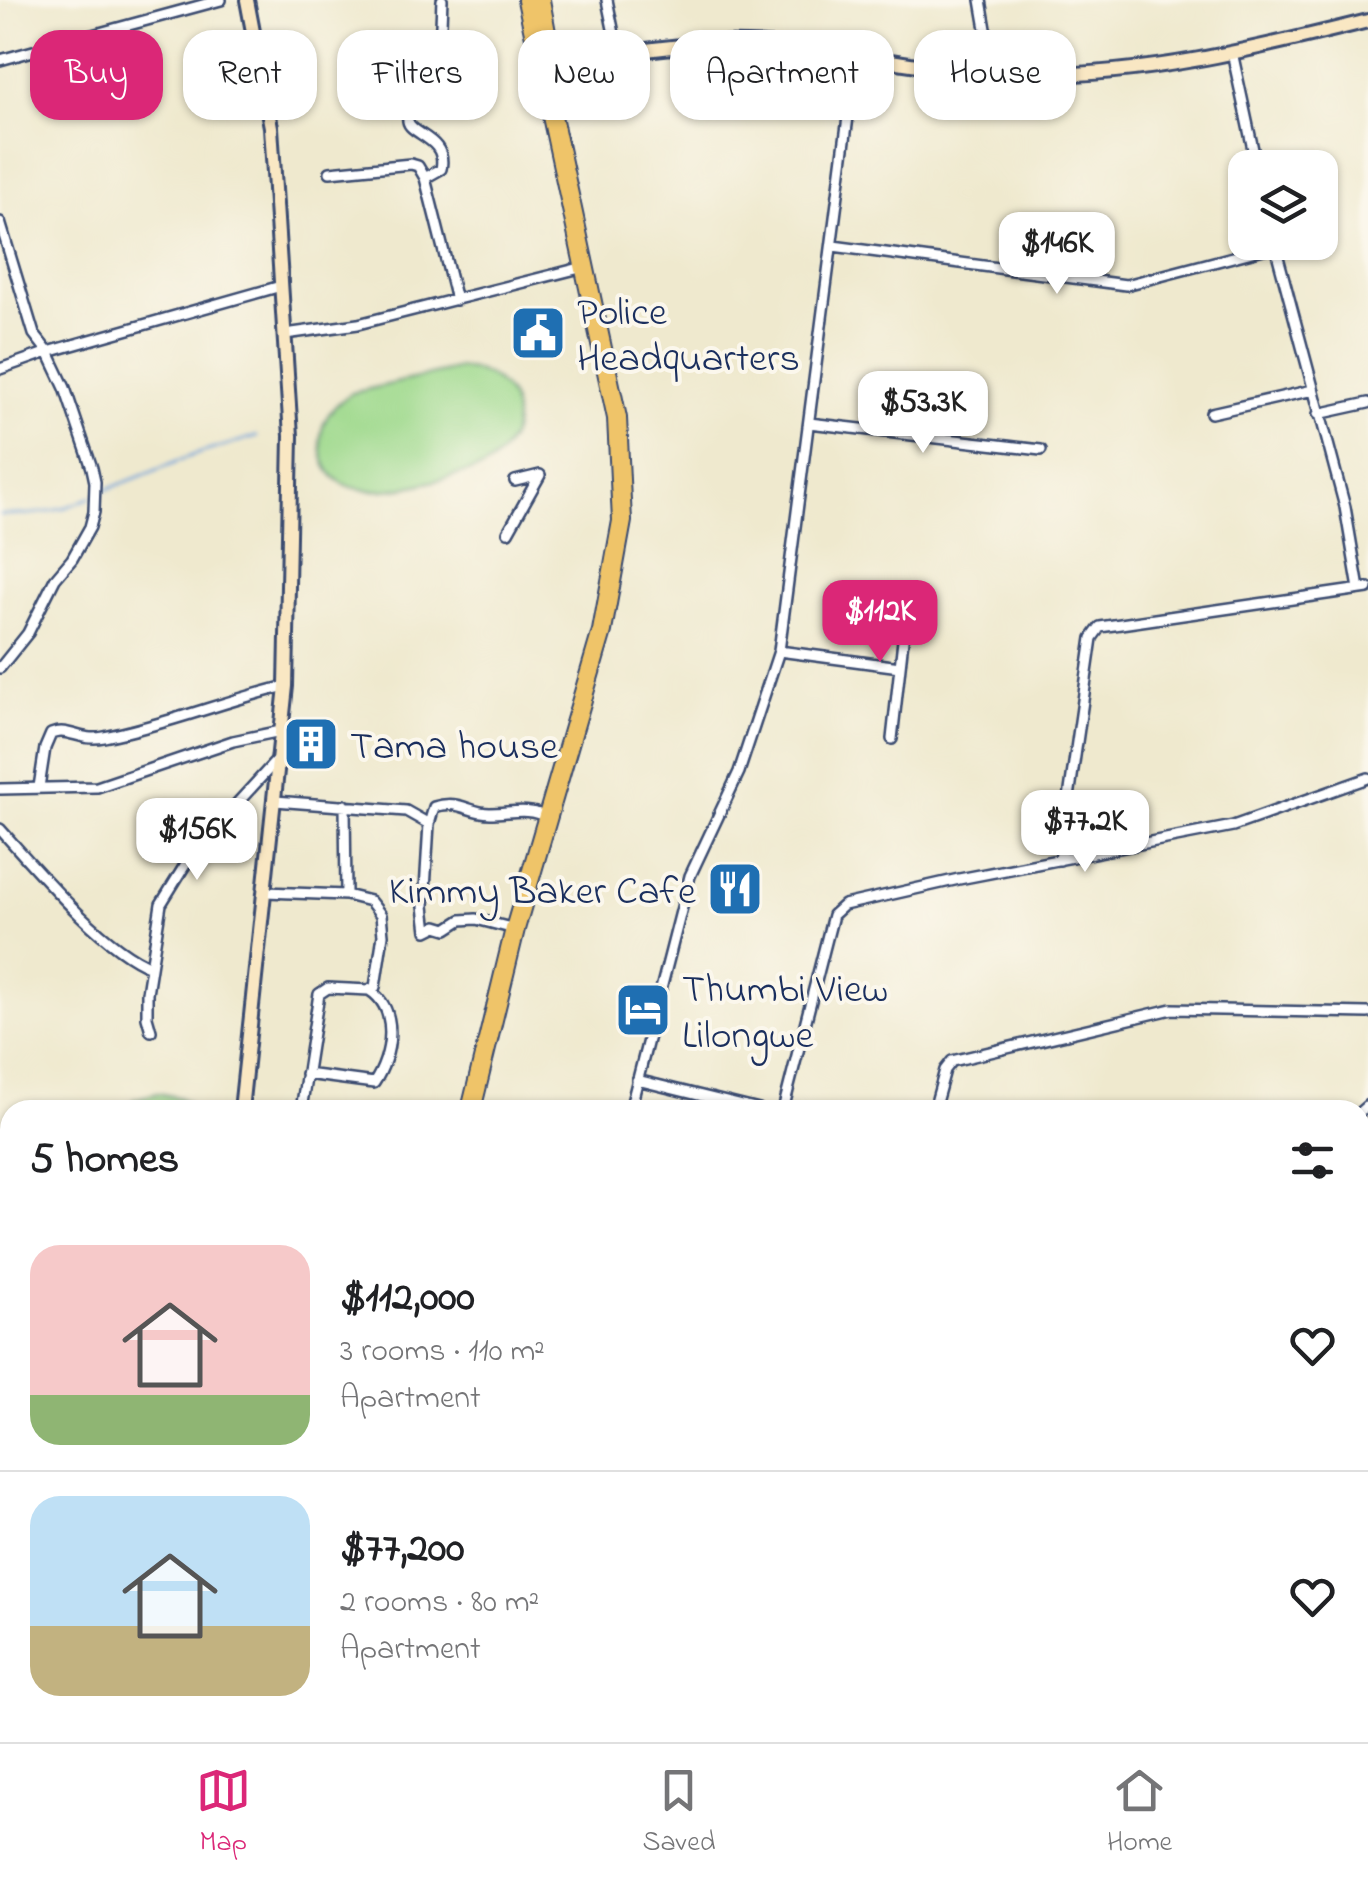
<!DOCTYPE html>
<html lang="en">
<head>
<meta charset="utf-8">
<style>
  :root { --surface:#fff; --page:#f6f6f6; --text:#202124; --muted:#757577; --line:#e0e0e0; --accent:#db2777 }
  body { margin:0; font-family:"Indie Flower",sans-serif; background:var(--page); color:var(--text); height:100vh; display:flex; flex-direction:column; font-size:38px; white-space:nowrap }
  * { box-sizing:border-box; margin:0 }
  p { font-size:32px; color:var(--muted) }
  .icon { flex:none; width:55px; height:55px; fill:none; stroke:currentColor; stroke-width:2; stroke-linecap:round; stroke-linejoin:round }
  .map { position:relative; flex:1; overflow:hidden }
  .sheet { position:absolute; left:0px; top:1100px; width:1370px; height:642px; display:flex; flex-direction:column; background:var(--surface); border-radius:30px 30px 0 0; box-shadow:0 2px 8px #0004 }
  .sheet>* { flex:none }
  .top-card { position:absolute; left:30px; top:30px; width:1310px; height:90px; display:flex; gap:20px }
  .buttons { position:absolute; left:1228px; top:150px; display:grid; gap:20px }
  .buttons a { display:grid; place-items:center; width:110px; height:110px; border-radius:20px; background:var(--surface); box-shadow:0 2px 8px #0004; font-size:50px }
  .price { position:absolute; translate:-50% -85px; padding:0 22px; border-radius:20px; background:#fff; color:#222; font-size:32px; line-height:65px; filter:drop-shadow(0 2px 5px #0008) }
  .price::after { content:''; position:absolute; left:50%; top:60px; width:30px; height:22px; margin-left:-15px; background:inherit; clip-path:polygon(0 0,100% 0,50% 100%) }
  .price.current { background:var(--accent); color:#fff }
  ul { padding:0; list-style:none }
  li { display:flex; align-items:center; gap:30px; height:250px; padding:0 30px }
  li+li { border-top:2px solid var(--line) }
  li span { display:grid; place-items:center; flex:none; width:280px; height:200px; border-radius:30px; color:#555 }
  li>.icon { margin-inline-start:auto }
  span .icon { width:120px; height:120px; fill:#fffc; stroke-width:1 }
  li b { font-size:42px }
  h2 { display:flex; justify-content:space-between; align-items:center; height:120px; padding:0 30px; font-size:42px }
  .tag { padding:0 35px; border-radius:30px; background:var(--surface); box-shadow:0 2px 8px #0004; font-size:35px; line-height:90px }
  .tag.current { background:var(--accent); color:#fff }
  .tabs { display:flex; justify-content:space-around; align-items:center; height:140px; border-top:2px solid var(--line); background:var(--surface); font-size:28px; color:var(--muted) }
  .tabs a { display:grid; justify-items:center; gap:5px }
  .tabs .current { color:var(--accent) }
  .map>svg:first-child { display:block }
  .green { fill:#9ed98c; stroke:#5c8475; stroke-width:2.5 }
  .forest { fill:#7eb978; stroke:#4c746b; stroke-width:2.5 }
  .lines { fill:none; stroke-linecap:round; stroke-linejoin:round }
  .stream { stroke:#6da2da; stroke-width:2.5 }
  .street-casing { stroke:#3b4b6f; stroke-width:14 }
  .secondary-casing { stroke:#3b4b6f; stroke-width:18 }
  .highway-casing { stroke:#3b4b6f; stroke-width:22 }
  .street { stroke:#fff; stroke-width:9 }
  .secondary { stroke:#f9e7c3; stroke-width:12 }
  .highway { stroke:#efc469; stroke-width:18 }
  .labels { text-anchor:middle; stroke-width:8; stroke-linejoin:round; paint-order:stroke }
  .poi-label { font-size:40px; fill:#1b2f5e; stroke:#fbf7ec; text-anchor:start }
</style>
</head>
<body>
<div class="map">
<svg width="1368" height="1742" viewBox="0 0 1368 1742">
  <rect width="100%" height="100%" fill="#fbf7ec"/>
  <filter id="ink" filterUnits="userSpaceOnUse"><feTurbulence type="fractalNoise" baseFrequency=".01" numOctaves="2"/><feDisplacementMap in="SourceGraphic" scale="20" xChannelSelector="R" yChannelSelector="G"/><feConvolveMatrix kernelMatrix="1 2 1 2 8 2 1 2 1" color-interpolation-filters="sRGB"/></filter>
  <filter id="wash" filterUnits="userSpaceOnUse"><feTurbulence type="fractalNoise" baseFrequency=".0048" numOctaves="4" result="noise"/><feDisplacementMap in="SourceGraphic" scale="40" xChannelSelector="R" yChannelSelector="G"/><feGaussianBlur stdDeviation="2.25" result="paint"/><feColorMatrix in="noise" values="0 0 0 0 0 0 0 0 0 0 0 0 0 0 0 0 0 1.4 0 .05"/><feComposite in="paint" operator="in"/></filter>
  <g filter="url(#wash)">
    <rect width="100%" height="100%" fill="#efe9ce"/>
    <path class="green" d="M460,368C521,373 535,436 483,468C438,478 326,524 321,444C319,421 333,405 352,393Z
      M158,1093L180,1098L195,1110H122L135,1099Z"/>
    <path class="forest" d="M342,1732L663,1733L661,1742H339Z"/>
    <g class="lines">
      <path class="stream" d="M98,493L194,455L257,436
        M0,515C38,515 57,513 91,497"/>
    </g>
  </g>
  <g filter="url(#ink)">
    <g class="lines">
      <g class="street-casing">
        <path id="street" d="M607,0L618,53
          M981,0L994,75
          M1232,52L1257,168
          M0,60L221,0
          M330,172L411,164L418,166L425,178L456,300
          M425,178L441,169C448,138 410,135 408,121C405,98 431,68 438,48C442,33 441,15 442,0
          M0,222L34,334L48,352L281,286
          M1274,242L1345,507L1359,589
          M833,246L1126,285L1275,246
          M285,334L358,324L584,267
          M0,369L48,352L65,388L92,468L95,482L94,512L90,527L72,559L55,579L28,633L0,668
          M1211,413L1313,390
          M1318,414L1368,403
          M809,423L1041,450
          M508,532L540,475L515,481
          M779,651L900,667
          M892,739L908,595
          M39,787L45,748L51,734C70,727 79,742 104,737C166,725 224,701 286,686
          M0,789L97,787L233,741L281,731
          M275,801L406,811L429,824L424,906L427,931L437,926L447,929L461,920L476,919L515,929
          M345,805L346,895
          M429,824L434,807C460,799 468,813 490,813C511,813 527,807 547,817
          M0,829C35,868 103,949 151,967
          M1060,860L1092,638L1100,627L1368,588
          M265,892L346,895L370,901L381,915L383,935L375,987L369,990L328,988L319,994L301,1110
          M151,1031L147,1017V993L161,904L195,849L276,761
          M306,1074L374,1083C392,1057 400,1009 369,990
          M637,1080L759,1110
          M630,1110L690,876L739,772L779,651L856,55
          M783,1110L833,915L844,905L959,879L1233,826L1368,778
          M934,1110L945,1070L952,1061L1172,1009L1368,1013
          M1360,1112L1368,1105
          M1360,1187L1368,1186
          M0,1252L10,1258
          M0,1308L10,1307
          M0,1506L10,1505
          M1360,1510L1368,1502
          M0,1678L10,1680
          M1284,1732L1296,1742
          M4,1742L10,1719
          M59,1742L61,1732
          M907,1742L913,1732"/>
      </g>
      <g class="secondary-casing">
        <path id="secondary" d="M544,66C611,55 679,42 747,44C840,47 932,74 1025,75C1141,77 1256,49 1368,21
          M241,1110L286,686L291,436L271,127L247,0
          M0,1406L10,1405
          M1298,1732L1307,1742"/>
      </g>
      <g class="highway-casing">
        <path id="highway" d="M540,0L558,98
          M471,1110L515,929L602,631L622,521L617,418L527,0
          M336,1742L339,1732"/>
      </g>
      <use href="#street" class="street"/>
      <use href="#secondary" class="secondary"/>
      <use href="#highway" class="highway"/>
    </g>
  </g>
  <defs>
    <g id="civic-square" transform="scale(2.875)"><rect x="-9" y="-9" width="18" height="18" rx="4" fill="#1f6fb2" stroke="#fbf7ec"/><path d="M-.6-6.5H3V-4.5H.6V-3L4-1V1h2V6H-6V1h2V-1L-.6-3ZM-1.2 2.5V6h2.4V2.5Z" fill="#fff"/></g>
    <g id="building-square" transform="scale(2.875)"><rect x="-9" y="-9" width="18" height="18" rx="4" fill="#1f6fb2" stroke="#fbf7ec"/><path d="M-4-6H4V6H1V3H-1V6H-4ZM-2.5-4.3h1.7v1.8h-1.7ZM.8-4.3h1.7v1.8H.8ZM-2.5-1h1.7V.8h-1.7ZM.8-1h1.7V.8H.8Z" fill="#fff"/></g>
    <g id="restaurant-square" transform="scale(2.875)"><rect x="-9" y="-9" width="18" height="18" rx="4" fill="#1f6fb2" stroke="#fbf7ec"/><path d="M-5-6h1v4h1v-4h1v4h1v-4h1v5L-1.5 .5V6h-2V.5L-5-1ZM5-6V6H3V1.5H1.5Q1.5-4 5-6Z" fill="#fff"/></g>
    <g id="hotel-square" transform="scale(2.875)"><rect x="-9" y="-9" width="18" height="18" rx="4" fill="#1f6fb2" stroke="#fbf7ec"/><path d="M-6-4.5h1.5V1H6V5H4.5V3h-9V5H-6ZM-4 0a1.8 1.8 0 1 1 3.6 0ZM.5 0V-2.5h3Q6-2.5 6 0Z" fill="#fff"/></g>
  </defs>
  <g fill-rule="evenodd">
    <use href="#civic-square" x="538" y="333"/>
    <use href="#building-square" x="311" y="744"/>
    <use href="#restaurant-square" x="735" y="889"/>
    <use href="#hotel-square" x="643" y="1010"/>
  </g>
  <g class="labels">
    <g class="poi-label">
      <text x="577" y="324">Police<tspan x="577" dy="46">Headquarters</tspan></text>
      <text x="350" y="758">Tama house</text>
      <text x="696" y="903" text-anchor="end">Kimmy Baker Cafe</text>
      <text x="682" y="1001">Thumbi View<tspan x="682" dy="46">Lilongwe</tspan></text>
    </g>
  </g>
</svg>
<div class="buttons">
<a><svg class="icon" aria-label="layers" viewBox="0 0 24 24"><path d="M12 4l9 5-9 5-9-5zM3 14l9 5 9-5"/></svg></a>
</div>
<b class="price" style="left:1057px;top:297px">$146K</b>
<b class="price" style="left:923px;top:456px">$53.3K</b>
<b class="price current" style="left:880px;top:665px">$112K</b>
<b class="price" style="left:1085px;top:875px">$77.2K</b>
<b class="price" style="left:197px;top:883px">$156K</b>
<div class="top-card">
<a class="tag current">Buy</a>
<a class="tag">Rent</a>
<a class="tag">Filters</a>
<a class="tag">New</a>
<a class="tag">Apartment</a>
<a class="tag">House</a>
</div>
<section class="sheet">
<h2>5 homes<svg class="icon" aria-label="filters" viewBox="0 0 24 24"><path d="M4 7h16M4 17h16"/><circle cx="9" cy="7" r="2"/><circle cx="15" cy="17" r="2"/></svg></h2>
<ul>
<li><span style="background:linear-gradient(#f6c9c9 75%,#8fb573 0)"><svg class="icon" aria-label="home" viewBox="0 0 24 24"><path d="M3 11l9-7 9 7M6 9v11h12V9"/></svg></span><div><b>$112,000</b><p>3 rooms · 110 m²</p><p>Apartment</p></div><svg class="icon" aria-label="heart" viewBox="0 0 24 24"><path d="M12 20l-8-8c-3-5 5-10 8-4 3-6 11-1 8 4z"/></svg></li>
<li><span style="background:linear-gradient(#bfe0f5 65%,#c2b280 0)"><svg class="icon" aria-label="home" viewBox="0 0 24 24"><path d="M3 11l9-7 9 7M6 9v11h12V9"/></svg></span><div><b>$77,200</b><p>2 rooms · 80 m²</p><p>Apartment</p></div><svg class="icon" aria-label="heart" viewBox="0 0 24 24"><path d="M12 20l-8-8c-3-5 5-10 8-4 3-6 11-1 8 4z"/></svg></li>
</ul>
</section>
</div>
<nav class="tabs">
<a class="current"><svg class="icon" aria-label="map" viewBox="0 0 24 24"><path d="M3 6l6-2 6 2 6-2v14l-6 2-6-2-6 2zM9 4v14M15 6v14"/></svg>Map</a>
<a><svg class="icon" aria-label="saved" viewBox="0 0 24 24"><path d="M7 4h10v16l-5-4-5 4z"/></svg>Saved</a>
<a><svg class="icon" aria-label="home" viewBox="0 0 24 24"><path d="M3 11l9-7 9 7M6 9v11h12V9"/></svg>Home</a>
</nav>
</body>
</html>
